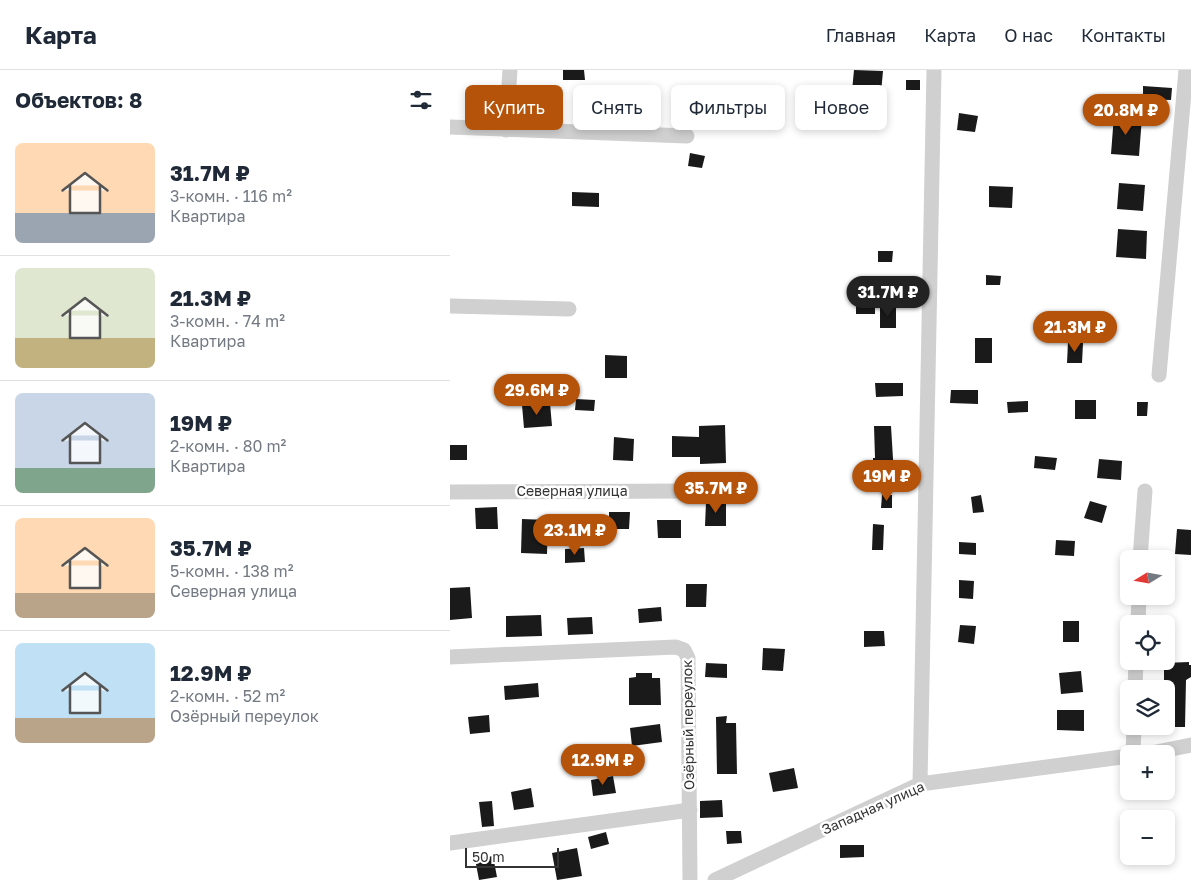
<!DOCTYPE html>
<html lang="ru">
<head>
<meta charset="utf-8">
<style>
  :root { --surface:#fff; --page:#f6f6f7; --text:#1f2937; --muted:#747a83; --line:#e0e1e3; --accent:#b45309 }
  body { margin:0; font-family:"Golos Text",sans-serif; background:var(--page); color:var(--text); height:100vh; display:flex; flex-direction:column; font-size:19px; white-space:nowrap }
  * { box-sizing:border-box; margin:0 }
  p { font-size:16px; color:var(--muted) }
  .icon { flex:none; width:28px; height:28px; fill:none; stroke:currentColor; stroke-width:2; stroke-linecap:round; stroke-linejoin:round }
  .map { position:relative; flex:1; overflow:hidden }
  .drawer { display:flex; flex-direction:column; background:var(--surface); width:450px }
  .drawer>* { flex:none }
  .top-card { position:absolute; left:15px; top:15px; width:475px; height:45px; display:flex; gap:10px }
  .needle { width:32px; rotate:259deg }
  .fabs { position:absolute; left:670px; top:480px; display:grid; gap:10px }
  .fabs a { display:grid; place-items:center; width:55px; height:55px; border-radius:8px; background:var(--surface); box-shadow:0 2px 8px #0003; font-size:25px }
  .scale { position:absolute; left:15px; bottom:12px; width:94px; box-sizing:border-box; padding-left:5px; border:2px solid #333; border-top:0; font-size:14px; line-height:18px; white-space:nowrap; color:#333; -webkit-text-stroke:4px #fff; paint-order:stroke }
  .price { position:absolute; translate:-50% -42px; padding:0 11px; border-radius:18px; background:var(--accent); color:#fff; font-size:16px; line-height:32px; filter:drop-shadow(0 1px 2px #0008) }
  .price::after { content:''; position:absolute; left:50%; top:30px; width:15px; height:11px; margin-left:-8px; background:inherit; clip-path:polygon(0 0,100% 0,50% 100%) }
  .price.selected { background:#222; color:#fff }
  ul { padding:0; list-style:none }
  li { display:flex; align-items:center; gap:15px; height:125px; padding:0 15px }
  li+li { border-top:1px solid var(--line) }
  li span { display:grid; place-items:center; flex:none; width:140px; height:100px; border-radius:8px; color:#555 }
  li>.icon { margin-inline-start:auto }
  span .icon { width:60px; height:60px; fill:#fffc; stroke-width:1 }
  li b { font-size:21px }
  h2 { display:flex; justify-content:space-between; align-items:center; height:60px; padding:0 15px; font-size:21px }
  .pill { padding:0 18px; border-radius:8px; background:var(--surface); box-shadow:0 2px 8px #0003; font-size:18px; line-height:45px }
  .pill.selected { background:var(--accent); color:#fff }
  header { display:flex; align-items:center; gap:30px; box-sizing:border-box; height:70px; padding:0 25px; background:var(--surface); border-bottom:1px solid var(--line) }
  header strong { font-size:24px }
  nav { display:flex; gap:28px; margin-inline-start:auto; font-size:18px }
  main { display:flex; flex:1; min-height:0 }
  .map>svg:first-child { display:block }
  .building { fill:#1a1a1a }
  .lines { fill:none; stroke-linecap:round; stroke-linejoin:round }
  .minor { stroke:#d0d0d0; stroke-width:15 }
  .labels { text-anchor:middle; stroke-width:5; stroke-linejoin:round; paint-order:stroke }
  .street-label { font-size:14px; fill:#333; stroke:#fff }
</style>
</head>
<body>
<header>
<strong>Карта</strong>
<nav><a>Главная</a><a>Карта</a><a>О нас</a><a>Контакты</a></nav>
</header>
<main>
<section class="drawer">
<h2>Объектов: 8<svg class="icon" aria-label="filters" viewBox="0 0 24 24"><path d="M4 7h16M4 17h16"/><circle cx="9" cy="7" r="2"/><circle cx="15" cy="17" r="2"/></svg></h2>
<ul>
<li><span style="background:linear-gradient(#ffd9b3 70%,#9aa5b1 0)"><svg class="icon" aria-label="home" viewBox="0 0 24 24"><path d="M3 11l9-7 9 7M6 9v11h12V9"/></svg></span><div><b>31.7M ₽</b><p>3-комн. · 116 m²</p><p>Квартира</p></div></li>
<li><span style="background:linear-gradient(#dfe7d0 70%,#c2b280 0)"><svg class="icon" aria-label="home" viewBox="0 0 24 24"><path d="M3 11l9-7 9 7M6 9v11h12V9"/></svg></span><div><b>21.3M ₽</b><p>3-комн. · 74 m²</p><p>Квартира</p></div></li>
<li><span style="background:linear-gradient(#c9d6e8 75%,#7fa58c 0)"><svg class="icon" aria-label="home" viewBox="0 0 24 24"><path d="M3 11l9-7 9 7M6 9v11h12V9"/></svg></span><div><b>19M ₽</b><p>2-комн. · 80 m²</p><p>Квартира</p></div></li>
<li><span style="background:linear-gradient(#ffd9b3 75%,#b9a48a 0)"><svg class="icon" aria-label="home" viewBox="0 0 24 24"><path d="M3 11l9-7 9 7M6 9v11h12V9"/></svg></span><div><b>35.7M ₽</b><p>5-комн. · 138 m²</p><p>Северная улица</p></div></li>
<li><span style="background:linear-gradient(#bfe0f5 75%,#b9a48a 0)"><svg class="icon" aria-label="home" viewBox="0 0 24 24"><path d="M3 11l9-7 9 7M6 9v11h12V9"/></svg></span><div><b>12.9M ₽</b><p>2-комн. · 52 m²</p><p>Озёрный переулок</p></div></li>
</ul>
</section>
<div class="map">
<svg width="741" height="810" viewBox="0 0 741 810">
  <rect width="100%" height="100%" fill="#fff"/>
  <path class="building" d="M113,0H134L135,10H113Z
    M404,0L433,1L431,23L402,21Z
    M456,10H470V20H456Z
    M693,16L722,18L721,30L693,29Z
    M162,17L185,18L184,36L161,35Z
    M509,43L528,46L525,62L507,60Z
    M664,45L692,47L689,86L661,84Z
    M240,83L255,86L252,98L238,96Z
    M669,113L695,115L693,141L667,139Z
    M539,116L563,117L562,138L539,137Z
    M122,122L149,123V137L122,136Z
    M668,159L697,161L696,189L666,187Z
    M428,181H443L442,192H428Z
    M536,205L551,206L550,215H536Z
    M406,232H425V244H406Z
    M430,237H446V258H430Z
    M525,268H542V293H525Z
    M618,272L633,273L632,293H617Z
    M155,285L177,286V308H155Z
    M425,313H453V326L426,327Z
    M501,320H528V334L500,333Z
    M126,329L145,330L144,341L125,340Z
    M625,330H646V349H625Z
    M578,331V342L558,343L557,332Z
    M687,332H698L697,346H687Z
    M100,333L102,356L74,358L72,335Z
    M275,355L276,393L250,394V387H222V366L249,367V356Z
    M424,356H441L444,405H423V388H425Z
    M164,367L184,369L183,391L163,390Z
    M0,375H17V390H0Z
    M585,386L607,388L605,400L584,398Z
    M649,389L672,391L671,410L647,408Z
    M432,425H442V438H431Z
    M531,425L534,442L523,443L521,427Z
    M640,431L657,436L652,453L634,448Z
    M256,432L276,433V456H255Z
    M47,437L48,459H26L25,438Z
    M159,442H180L179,459H159Z
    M72,449L98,450L97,484L71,483Z
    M207,450H231V468H208Z
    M423,454L434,455L433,480H422Z
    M727,459L741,460V485L725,484Z
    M606,470L625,471L624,486L605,485Z
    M509,472L526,473V485L509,484Z
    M134,478L135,492L115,493V479Z
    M509,510L524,511L523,529L509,528Z
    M236,514H257L256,537H236Z
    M20,517L22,548L0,550V518Z
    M211,537L212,551L189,553L188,539Z
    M91,545L92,566L56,567V546Z
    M142,547L143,564L118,565L117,548Z
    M613,551H629V572H613Z
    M510,555L526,556L524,574L508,572Z
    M414,561H434L435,576L414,577Z
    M313,578L335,579L333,601L312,600Z
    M739,592V595H741V607L736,610L735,657H716V611H714V593Z
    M256,593L277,594V608L255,607Z
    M631,601L633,622L611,624L609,603Z
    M186,603H202V608H210L211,635H179V608L186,607Z
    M88,613L89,627L55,630L54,616Z
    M607,640H634V661L607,660Z
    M39,645L40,662L20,664L18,647Z
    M277,646L276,653H286L287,704H267L266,647Z
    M210,654L212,672L182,676L180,658Z
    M344,698L348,718L323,722L319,703Z
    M163,706L166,723L143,726L141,710Z
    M81,718L84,737L64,740L61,722Z
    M272,730L273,747L250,748V731Z
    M42,731L44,756L32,757L29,732Z
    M276,761H291L292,773L277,774Z
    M156,762L159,774L141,779L138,767Z
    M390,775H414V787L390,788Z
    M127,778L132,806L107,810L102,783Z
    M43,786L47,807L29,810L25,789Z"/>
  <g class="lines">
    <path class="minor" d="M0,57L237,66
      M56,60L60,0
      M0,236L119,239
      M709,305L736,0
      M0,422L243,421
      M690,489L695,421
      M688,554L689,526
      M0,587L226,577L234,580L238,588L240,810
      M685,619L686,591
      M683,684L684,656
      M696,684L741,675
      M470,714L484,0
      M0,773L240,740
      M265,810L470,714L679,686"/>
  </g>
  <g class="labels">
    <g class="street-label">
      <text x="122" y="426">Северная улица</text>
      <text transform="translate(238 655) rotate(-91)" y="5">Озёрный переулок</text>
      <text transform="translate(423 738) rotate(-24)" y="5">Западная улица</text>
    </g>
  </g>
</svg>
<div class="fabs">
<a><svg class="needle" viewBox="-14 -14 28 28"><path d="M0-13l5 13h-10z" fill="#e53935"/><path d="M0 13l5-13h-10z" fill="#747a83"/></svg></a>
<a><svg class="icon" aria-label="locate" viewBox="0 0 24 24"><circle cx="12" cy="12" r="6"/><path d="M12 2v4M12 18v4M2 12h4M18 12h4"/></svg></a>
<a><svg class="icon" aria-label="layers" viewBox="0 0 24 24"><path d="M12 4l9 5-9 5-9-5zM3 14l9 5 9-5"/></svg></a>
<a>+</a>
<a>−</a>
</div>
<div class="scale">50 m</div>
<b class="price" style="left:676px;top:66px">20.8M ₽</b>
<b class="price selected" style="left:438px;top:248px">31.7M ₽</b>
<b class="price" style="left:625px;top:283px">21.3M ₽</b>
<b class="price" style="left:87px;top:346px">29.6M ₽</b>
<b class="price" style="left:437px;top:432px">19M ₽</b>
<b class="price" style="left:266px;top:444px">35.7M ₽</b>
<b class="price" style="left:125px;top:486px">23.1M ₽</b>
<b class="price" style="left:153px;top:716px">12.9M ₽</b>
<div class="top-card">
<a class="pill selected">Купить</a>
<a class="pill">Снять</a>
<a class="pill">Фильтры</a>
<a class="pill">Новое</a>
</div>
</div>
</main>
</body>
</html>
